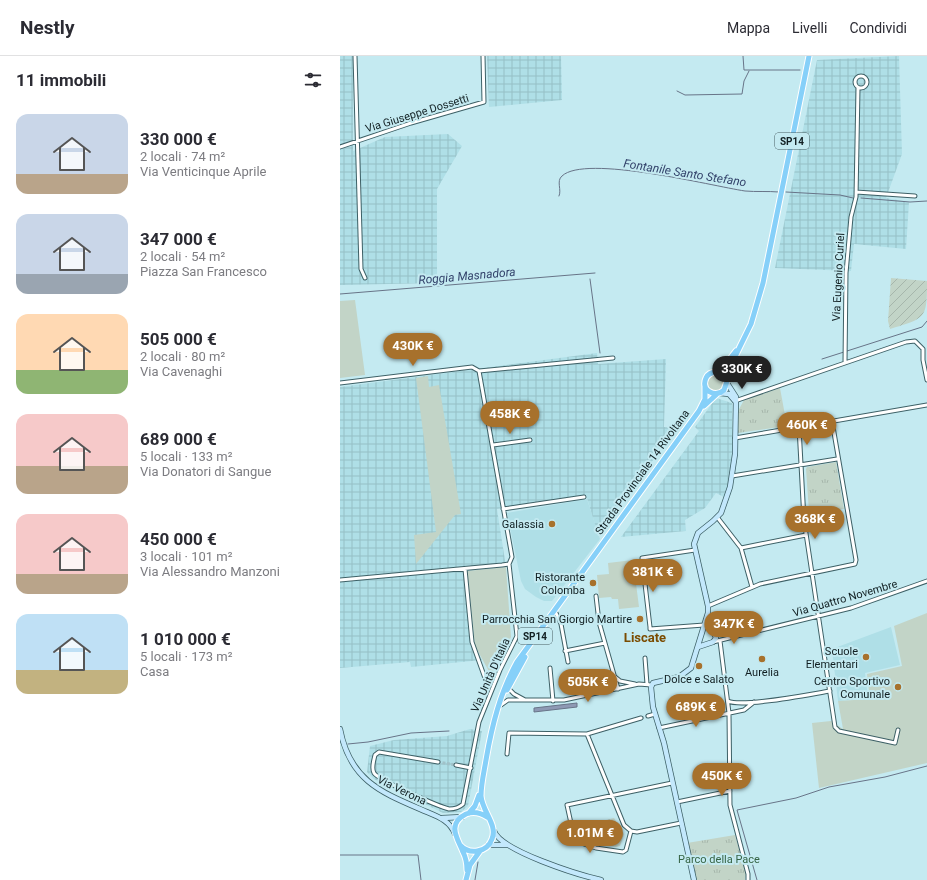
<!DOCTYPE html>
<html lang="it">
<head>
<meta charset="utf-8">
<style>
  :root { --surface:#fff; --page:#f2f2f3; --text:#2b2b33; --muted:#7c7c81; --line:#e1e1e2; --accent:#a7712c }
  body { margin:0; font-family:Roboto,sans-serif; background:var(--page); color:var(--text); height:100vh; display:flex; flex-direction:column; font-size:15px; white-space:nowrap }
  * { box-sizing:border-box; margin:0 }
  p { font-size:13px; color:var(--muted) }
  .icon { flex:none; width:22px; height:22px; fill:none; stroke:currentColor; stroke-width:2; stroke-linecap:round; stroke-linejoin:round }
  .map { position:relative; flex:1; overflow:hidden }
  .details { display:flex; flex-direction:column; background:var(--surface); width:340px }
  .details>* { flex:none }
  .price { position:absolute; translate:-50% -34px; padding:0 9px; border-radius:14px; background:var(--accent); color:#fff; font-size:13px; line-height:26px; filter:drop-shadow(0 1px 2px #0008) }
  .price::after { content:''; position:absolute; left:50%; top:24px; width:12px; height:9px; margin-left:-6px; background:inherit; clip-path:polygon(0 0,100% 0,50% 100%) }
  .price.active { background:#222; color:#fff }
  ul { padding:0; list-style:none }
  li { display:flex; align-items:center; gap:12px; height:100px; padding:0 16px }
  li span { display:grid; place-items:center; flex:none; width:112px; height:80px; border-radius:12px; color:#555 }
  li>.icon { margin-inline-start:auto }
  span .icon { width:48px; height:48px; fill:#fffc; stroke-width:1 }
  li b { font-size:17px }
  h2 { display:flex; justify-content:space-between; align-items:center; height:48px; padding:0 16px; font-size:17px }
  header { display:flex; align-items:center; gap:24px; box-sizing:border-box; height:56px; padding:0 20px; background:var(--surface); border-bottom:1px solid var(--line) }
  header strong { font-size:19px }
  nav { display:flex; gap:22px; margin-inline-start:auto; font-size:14px }
  main { display:flex; flex:1; min-height:0 }
  .map>svg:first-child { display:block }
  .built { fill:#afdfe7 }
  .industrial { fill:url(#industrial-grid) }
  .grass { fill:#c2d4c7 }
  .park { fill:url(#park-tufts) }
  .garden { fill:url(#garden-furrows) }
  .water { fill:#8e99b4; stroke:#687488 }
  .lines { fill:none; stroke-linecap:round; stroke-linejoin:round }
  .stream { stroke:#687488; stroke-width:1 }
  .street-tunnel { stroke:#a0c1c8; stroke-width:3; stroke-dasharray:3 1.5; stroke-linecap:butt }
  .street-casing { stroke:#3d6066; stroke-width:5 }
  .secondary-casing { stroke:#3d6066; stroke-width:6 }
  .primary-casing { stroke:#fff; stroke-width:7 }
  .street { stroke:#fff; stroke-width:3 }
  .secondary { stroke:#c3e8fc; stroke-width:4.5 }
  .primary { stroke:#86d0f9; stroke-width:5 }
  .poi-dot { fill:#a7712c; stroke:#c4eaf1; stroke-width:1.5 }
  .labels { text-anchor:middle; stroke-width:4; stroke-linejoin:round; paint-order:stroke }
  .shield { fill:#c4eaf1; stroke:#475c60; stroke-width:1 }
  .shield-label { font-size:10px; font-weight:bold; fill:#111f22 }
  .street-label { font-size:11px; fill:#111f22; stroke:#c4eaf1 }
  .poi-label { font-size:11px; fill:#111f22; stroke:#c4eaf1; text-anchor:end }
  .park-label { font-size:11px; fill:#366445; stroke:#c4eaf1 }
  .water-label { font-size:12px; font-style:italic; fill:#33436b; stroke:#c4eaf1 }
  .quarter-label { font-size:13px; font-weight:bold; fill:#7a4b00; stroke:#c4eaf1 }
</style>
</head>
<body>
<header>
<strong>Nestly</strong>
<nav><a>Mappa</a><a>Livelli</a><a>Condividi</a></nav>
</header>
<main>
<section class="details">
<h2>11 immobili<svg class="icon" aria-label="filters" viewBox="0 0 24 24"><path d="M4 7h16M4 17h16"/><circle cx="9" cy="7" r="2"/><circle cx="15" cy="17" r="2"/></svg></h2>
<ul>
<li><span style="background:linear-gradient(#c9d6e8 75%,#b9a48a 0)"><svg class="icon" aria-label="home" viewBox="0 0 24 24"><path d="M3 11l9-7 9 7M6 9v11h12V9"/></svg></span><div><b>330 000 €</b><p>2 locali · 74 m²</p><p>Via Venticinque Aprile</p></div></li>
<li><span style="background:linear-gradient(#c9d6e8 75%,#9aa5b1 0)"><svg class="icon" aria-label="home" viewBox="0 0 24 24"><path d="M3 11l9-7 9 7M6 9v11h12V9"/></svg></span><div><b>347 000 €</b><p>2 locali · 54 m²</p><p>Piazza San Francesco</p></div></li>
<li><span style="background:linear-gradient(#ffd9b3 70%,#8fb573 0)"><svg class="icon" aria-label="home" viewBox="0 0 24 24"><path d="M3 11l9-7 9 7M6 9v11h12V9"/></svg></span><div><b>505 000 €</b><p>2 locali · 80 m²</p><p>Via Cavenaghi</p></div></li>
<li><span style="background:linear-gradient(#f6c9c9 65%,#b9a48a 0)"><svg class="icon" aria-label="home" viewBox="0 0 24 24"><path d="M3 11l9-7 9 7M6 9v11h12V9"/></svg></span><div><b>689 000 €</b><p>5 locali · 133 m²</p><p>Via Donatori di Sangue</p></div></li>
<li><span style="background:linear-gradient(#f6c9c9 75%,#b9a48a 0)"><svg class="icon" aria-label="home" viewBox="0 0 24 24"><path d="M3 11l9-7 9 7M6 9v11h12V9"/></svg></span><div><b>450 000 €</b><p>3 locali · 101 m²</p><p>Via Alessandro Manzoni</p></div></li>
<li><span style="background:linear-gradient(#bfe0f5 70%,#c2b280 0)"><svg class="icon" aria-label="home" viewBox="0 0 24 24"><path d="M3 11l9-7 9 7M6 9v11h12V9"/></svg></span><div><b>1 010 000 €</b><p>5 locali · 173 m²</p><p>Casa</p></div></li>
</ul>
</section>
<div class="map">
<svg width="587" height="824" viewBox="0 0 587 824">
  <defs>
    <pattern id="industrial-grid" width="8" height="8" patternUnits="userSpaceOnUse"><rect width="8" height="8" fill="#afdfe7"/><path d="M0 4h8M4 0v8" fill="none" stroke="#96bfc6"/></pattern>
    <pattern id="park-tufts" width="24" height="20" patternUnits="userSpaceOnUse"><rect width="24" height="20" fill="#c2d4c7"/><path d="M3 7l-1-3M5 7V3M7 7l1-3M15 17l-1-3M17 17v-4M19 17l1-3" fill="none" stroke="#a6b6ab"/></pattern>
    <pattern id="garden-furrows" width="10" height="10" patternUnits="userSpaceOnUse"><rect width="10" height="10" fill="#c2d4c7"/><path d="M-1 1l2-2M0 10L10 0M9 11l2-2" fill="none" stroke="#a6b6ab"/></pattern>
  </defs>
  <rect width="100%" height="100%" fill="#c4eaf1"/>
  <path class="built" d="M247,443L260,483L212,545H204L196,541L185,533L181,525L167,457Z
    M551,571L560,609L525,617L528,642L498,645L492,593Z"/>
  <path class="industrial" d="M0,0H13V95L45,81L108,78L122,90L97,133V227L0,229Z
    M147,0H221L222,44L149,51Z
    M559,0L562,98L546,142L569,146L566,193L514,188L511,215L435,212L477,4Z
    M257,297L258,308L326,303L324,371L337,372L258,478L246,439L157,453L166,511L127,515L135,590L142,604L71,611L70,606L0,612V331Z
    M376,342L392,347V396L389,426L384,441L376,437L365,452L345,464L346,475L281,481L359,375L355,371Z
    M130,673L142,675L128,750L121,756L103,757L34,723L27,716L30,690L54,684L107,680Z"/>
  <path class="grass" d="M15,244L25,319L0,322V245Z
    M368 327a8 8 0 1 1 16 0a8 8 0 1 1-16 0Z
    M88,320L89,331L99,329L121,458L115,459L76,508L74,479L96,476L76,322Z
    M293,504L299,551L279,553L278,543H272L271,541L259,542L257,519L269,518L268,507Z
    M166,511L171,581L151,619L135,590L127,515Z
    M587,557V707L479,732L472,667L491,665L503,673L498,645L530,643L527,618L562,610L554,570Z"/>
  <path class="park" d="M440,332L447,370L398,377V355L404,344Z
    M496,406L504,453L469,456L466,413L467,411Z
    M274,762L284,778L280,790L276,791L249,784L257,780V770L254,767Z
    M395,779L406,817L405,824H356L347,787Z"/>
  <path class="garden" d="M551,222L587,225C587,263 586,262 550,273L548,265Z"/>
  <path class="water" d="M237,647V651L194,656V652Z"/>
  <g class="lines">
    <path class="stream" d="M403,0L404,14H460
      M337,35L345,39L402,38L404,25L409,15
      M446,136L500,139L513,142
      M219,140C222,134 216,125 222,120C245,98 372,130 405,135C416,136 428,135 439,136
      M521,142L570,146L587,145
      M250,223L260,297
      M0,238L255,217
      M507,295L582,271L587,265
      M482,303L504,296
      M8,688L28,686L71,677L109,675
      M0,799H78L81,824
      M135,824L138,806
      M417,824L397,754L456,742L489,731L545,721L587,710"/>
    <path class="street-tunnel" d="M301,662L308,660
      M98,706L116,709"/>
    <g class="street-casing">
      <path id="street" d="M15,0L21,213L25,222
        M515 26a6 6 0 1 1 12 0a6 6 0 1 1-12 0Z
        M0,91L71,67L144,46L143,0
        M516,136L575,140
        M505,307L566,286L575,285L583,293V304L587,324
        M139,315L273,302
        M0,327L132,311L139,315
        M395,345L505,307L506,217L511,161L516,141L518,32
        M459,371L464,464L495,671L499,675L555,687L558,674
        M395,382L587,349
        M153,389L190,384
        M392,420L497,403
        M163,453L244,441
        M377,461L401,492L412,531
        M401,492L466,479
        M355,494L302,502L310,571V573L364,569
        M125,513L132,586L146,625
        M0,524L162,509L169,508L172,501L139,315
        M256,540L259,566L278,633
        M368,550L420,528L515,508L516,504L492,365
        M216,557L221,568L228,606
        M380,585L389,657L390,749L408,818V824
        M373,586L511,552L587,525
        M225,595L265,587
        M305,602L307,628
        M210,612L213,645
        M275,621L280,625L295,628
        M168,632L174,638L185,644
        M388,645C402,652 471,638 490,635
        M161,649L168,644H224L299,628L311,629
        M308,660L315,658
        M319,672L404,654L414,646
        M247,678L284,769L291,775L297,776L341,767
        M167,698L169,677L247,678L301,662
        M98,706L39,696L35,699C34,704 31,712 34,717C38,724 100,751 109,753C115,753 119,752 123,748L139,666L160,614L177,580L169,508
        M116,709L131,712
        M337,746L390,735
        M291,775L286,794L283,796L256,792L238,786L234,781L227,749L332,727"/>
    </g>
    <g class="secondary-casing">
      <path id="secondary" d="M379,337L389,338L395,345
        M358,591L373,586L376,582L368,561V550L354,488L358,477L373,465L381,457L390,431L395,398L396,341L387,327
        M0,673C10,726 43,737 87,756C99,761 110,765 115,778
        M102,762L122,761
        M154,775C161,795 239,819 261,824
        M148,789H167
        M354,824L324,687L313,651L311,631L313,627L339,621L351,612L368,557"/>
    </g>
    <g class="primary-casing">
      <path id="primary" d="M375,316L383,318L387,325L384,334C376,342 360,335 366,322C369,315 376,317 382,313C387,308 391,301 396,295
        M387,324L389,313L411,268L423,227L469,0
        M364,350L377,338
        M167,634L185,601
        M129,757L135,750L139,739
        M120,789C129,799 147,797 152,783C158,769 142,755 141,740C141,728 144,716 146,704C152,669 160,637 177,606L359,355L365,343V330
        M127,814C127,808 126,802 123,796C118,783 106,768 126,758C133,755 141,757 147,761
        M126,824L130,809L140,795"/>
    </g>
    <use href="#street" class="street"/>
    <use href="#secondary" class="secondary"/>
    <use href="#primary" class="primary"/>
  </g>
  <g class="poi-dot">
    <circle cx="212" cy="468" r="4"/>
    <circle cx="253" cy="527" r="4"/>
    <circle cx="300" cy="563" r="4"/>
    <circle cx="526" cy="601" r="4"/>
    <circle cx="422" cy="603" r="4"/>
    <circle cx="359" cy="610" r="4"/>
    <circle cx="558" cy="631" r="4"/>
  </g>
  <g class="labels">
    <g class="shield">
      <rect x="435" y="77" width="34" height="16" rx="3"/>
      <rect x="178" y="572" width="34" height="16" rx="3"/>
    </g>
    <g class="shield-label">
      <text x="452" y="89">SP14</text>
      <text x="195" y="584">SP14</text>
    </g>
    <g class="street-label">
      <text transform="translate(77 57) rotate(-17)" y="4">Via Giuseppe Dossetti</text>
      <text transform="translate(498 221) rotate(-87)" y="4">Via Eugenio Curiel</text>
      <text transform="translate(302 416) rotate(-54)" y="4">Strada Provinciale 14 Rivoltana</text>
      <text transform="translate(505 542) rotate(-16)" y="4">Via Quattro Novembre</text>
      <text transform="translate(150 619) rotate(-66)" y="4">Via Unità D'Italia</text>
      <text transform="translate(62 734) rotate(26)" y="4">Via Verona</text>
    </g>
    <g class="poi-label">
      <text x="204" y="472">Galassia</text>
      <text x="245" y="525">Ristorante<tspan x="245" dy="13">Colomba</tspan></text>
      <text x="292" y="567">Parrocchia San Giorgio Martire</text>
      <text x="518" y="599">Scuole<tspan x="518" dy="13">Elementari</tspan></text>
      <text x="422" y="620" text-anchor="middle">Aurelia</text>
      <text x="359" y="627" text-anchor="middle">Dolce e Salato</text>
      <text x="550" y="629">Centro Sportivo<tspan x="550" dy="13">Comunale</tspan></text>
    </g>
    <g class="park-label">
      <text x="379" y="807">Parco della Pace</text>
    </g>
    <g class="water-label">
      <text transform="translate(345 117) rotate(9)" y="4">Fontanile Santo Stefano</text>
      <text transform="translate(127 220) rotate(-5)" y="4">Roggia Masnadora</text>
    </g>
    <g class="quarter-label">
      <text x="305" y="586">Liscate</text>
    </g>
  </g>
</svg>
<b class="price" style="left:73px;top:311px">430K €</b>
<b class="price active" style="left:402px;top:334px">330K €</b>
<b class="price" style="left:170px;top:379px">458K €</b>
<b class="price" style="left:467px;top:390px">460K €</b>
<b class="price" style="left:475px;top:484px">368K €</b>
<b class="price" style="left:313px;top:537px">381K €</b>
<b class="price" style="left:394px;top:589px">347K €</b>
<b class="price" style="left:248px;top:647px">505K €</b>
<b class="price" style="left:356px;top:672px">689K €</b>
<b class="price" style="left:382px;top:741px">450K €</b>
<b class="price" style="left:250px;top:798px">1.01M €</b>
</div>
</main>
</body>
</html>
